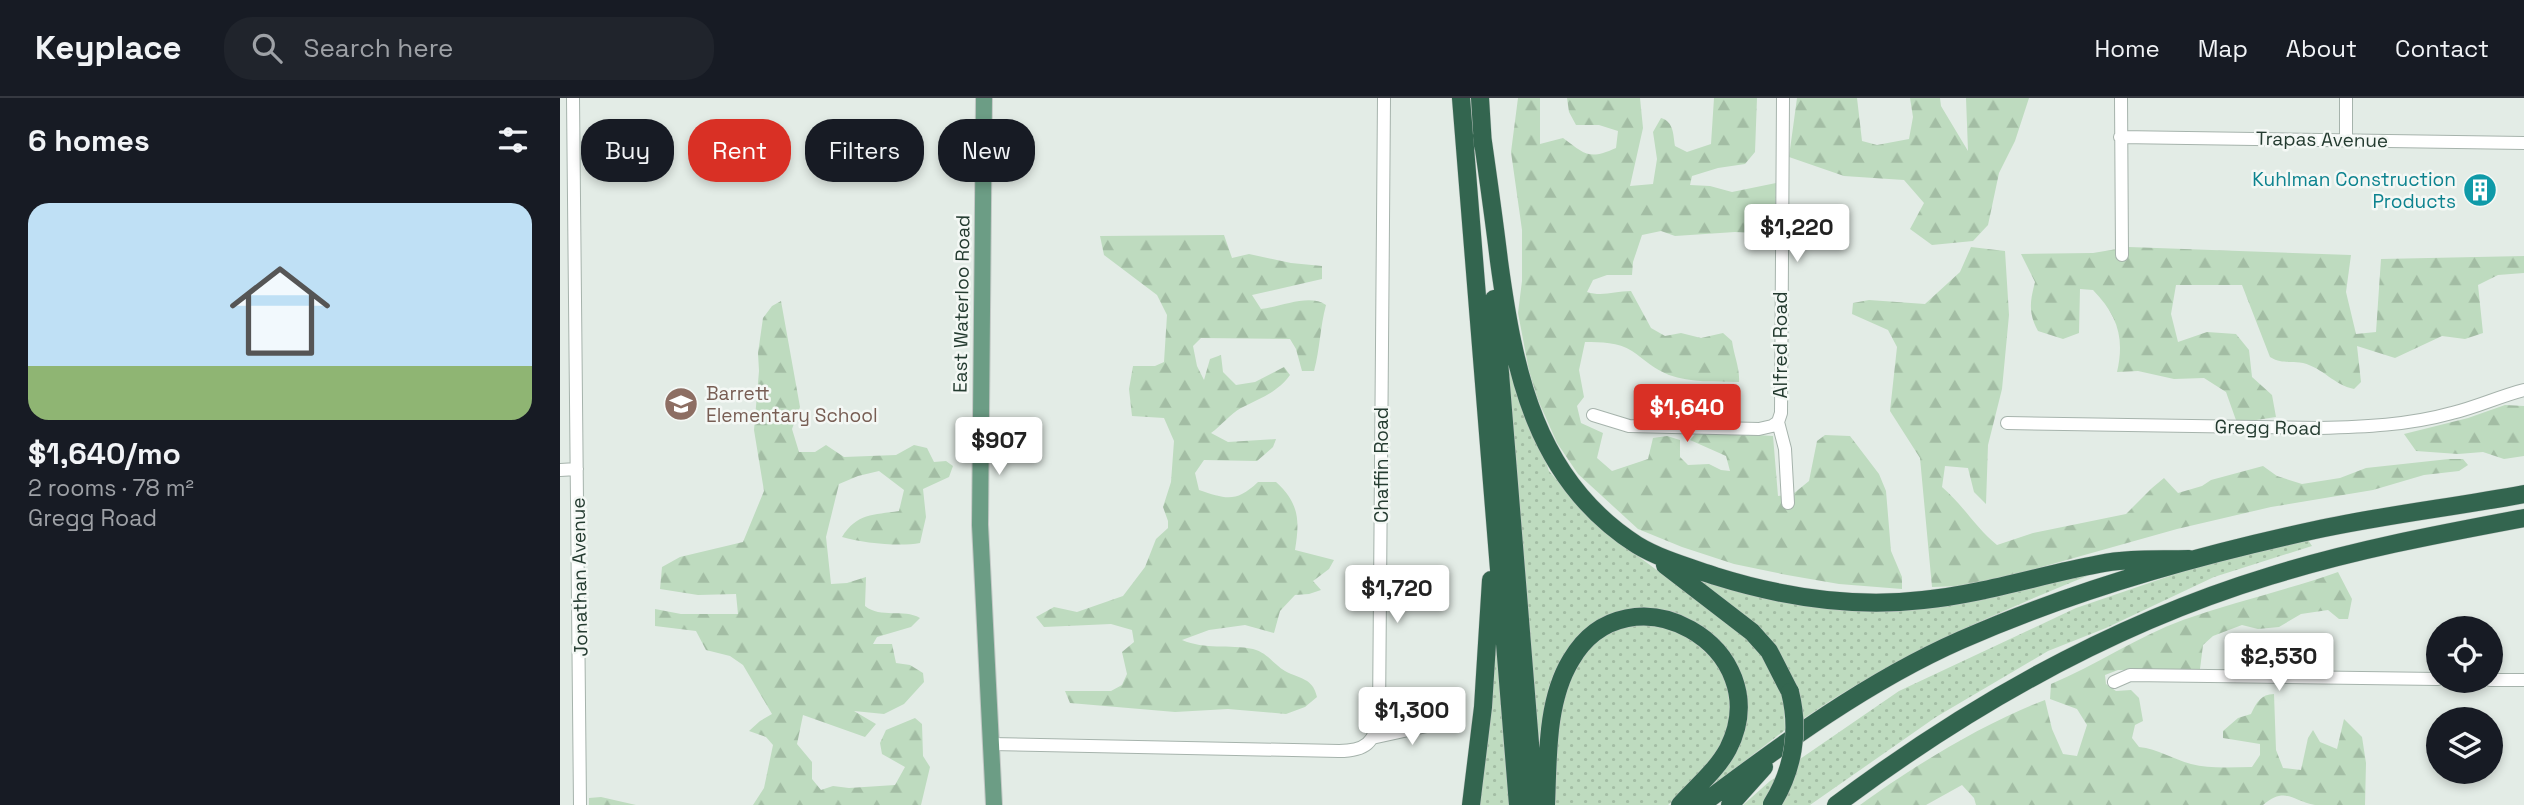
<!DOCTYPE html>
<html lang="en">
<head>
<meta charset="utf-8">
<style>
  :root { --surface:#171b24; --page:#20242c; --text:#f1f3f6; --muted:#9ea1a6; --line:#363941; --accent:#d93025 }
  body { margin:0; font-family:"Space Grotesk",sans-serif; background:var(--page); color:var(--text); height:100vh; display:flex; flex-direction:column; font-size:26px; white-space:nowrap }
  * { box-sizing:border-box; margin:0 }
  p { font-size:23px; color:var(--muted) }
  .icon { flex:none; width:38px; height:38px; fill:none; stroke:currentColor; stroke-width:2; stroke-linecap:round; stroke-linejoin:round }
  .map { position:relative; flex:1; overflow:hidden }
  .details { display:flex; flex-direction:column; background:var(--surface); width:560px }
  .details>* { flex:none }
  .top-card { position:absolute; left:21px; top:21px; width:665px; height:63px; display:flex; gap:14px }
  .controls { position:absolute; left:1866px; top:518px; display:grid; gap:14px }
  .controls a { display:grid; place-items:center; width:77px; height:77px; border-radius:50%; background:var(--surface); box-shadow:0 4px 10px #0003; font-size:35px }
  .price { position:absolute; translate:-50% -60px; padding:0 16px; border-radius:7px; background:#fff; color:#222; font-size:23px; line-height:46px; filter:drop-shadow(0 2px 4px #0008) }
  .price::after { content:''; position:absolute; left:50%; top:42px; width:21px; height:16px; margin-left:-10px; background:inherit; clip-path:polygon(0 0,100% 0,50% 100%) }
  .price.active { background:var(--accent); color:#fff }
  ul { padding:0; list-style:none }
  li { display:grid; align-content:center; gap:14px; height:371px; padding:0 28px }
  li+li { border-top:2px solid var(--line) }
  li span { display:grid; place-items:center; height:217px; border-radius:21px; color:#555 }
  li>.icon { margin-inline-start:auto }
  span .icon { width:126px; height:126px; fill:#fffc; stroke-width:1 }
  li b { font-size:30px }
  h2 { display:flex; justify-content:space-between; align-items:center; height:84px; padding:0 28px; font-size:30px }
  .tag { padding:0 24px; border-radius:28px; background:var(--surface); box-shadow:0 4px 10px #0003; font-size:24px; line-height:63px }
  .tag.active { background:var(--accent); color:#fff }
  header { display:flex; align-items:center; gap:42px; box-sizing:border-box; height:98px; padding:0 35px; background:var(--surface); border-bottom:2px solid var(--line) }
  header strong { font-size:33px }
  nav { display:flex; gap:38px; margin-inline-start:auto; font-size:24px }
  .search { width:490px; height:63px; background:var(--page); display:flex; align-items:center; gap:18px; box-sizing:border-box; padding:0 24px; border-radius:28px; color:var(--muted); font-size:26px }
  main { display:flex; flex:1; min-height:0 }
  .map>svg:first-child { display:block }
  .grass { fill:url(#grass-dots) }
  .forest { fill:url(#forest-firs) }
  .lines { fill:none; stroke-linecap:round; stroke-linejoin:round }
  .minor-casing { stroke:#a6b3ac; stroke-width:14 }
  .major-casing { stroke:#c2c8c5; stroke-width:18 }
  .highway-casing { stroke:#c2c8c5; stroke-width:19 }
  .minor { stroke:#fff; stroke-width:12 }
  .major { stroke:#6c9d85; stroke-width:16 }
  .highway { stroke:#33654f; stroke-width:18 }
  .highway-bridge-casing { stroke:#c2c8c5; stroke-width:19; stroke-linecap:butt }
  .highway-bridge { stroke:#33654f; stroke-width:18 }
  .labels { text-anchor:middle; stroke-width:5; stroke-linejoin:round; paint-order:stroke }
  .street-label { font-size:19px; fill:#243b30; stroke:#f4f8f5 }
  .culture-label { font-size:19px; fill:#0d838f; stroke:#f4f8f5; text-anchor:end }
  .education-label { font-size:19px; fill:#785e54; stroke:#f4f8f5; text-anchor:start }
</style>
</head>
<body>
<header>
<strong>Keyplace</strong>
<div class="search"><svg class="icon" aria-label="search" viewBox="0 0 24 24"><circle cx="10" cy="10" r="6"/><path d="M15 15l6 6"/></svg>Search here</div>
<nav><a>Home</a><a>Map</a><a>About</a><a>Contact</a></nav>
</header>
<main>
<section class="details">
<h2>6 homes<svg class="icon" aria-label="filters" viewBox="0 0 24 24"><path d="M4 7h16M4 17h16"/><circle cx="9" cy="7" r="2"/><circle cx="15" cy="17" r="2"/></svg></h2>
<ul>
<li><span style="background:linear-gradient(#bfe0f5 75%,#8fb573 0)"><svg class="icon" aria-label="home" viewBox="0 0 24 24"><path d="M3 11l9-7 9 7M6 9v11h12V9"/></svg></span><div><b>$1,640/mo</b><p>2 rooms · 78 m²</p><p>Gregg Road</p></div></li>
</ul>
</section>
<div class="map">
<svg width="1964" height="707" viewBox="0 0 1964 707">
  <defs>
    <pattern id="grass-dots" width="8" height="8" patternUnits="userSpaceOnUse" patternTransform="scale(1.75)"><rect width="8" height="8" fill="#bedbbf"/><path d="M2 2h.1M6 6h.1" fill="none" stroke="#a3bda4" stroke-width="1.8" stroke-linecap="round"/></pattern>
    <pattern id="forest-firs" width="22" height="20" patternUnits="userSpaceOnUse" patternTransform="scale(1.75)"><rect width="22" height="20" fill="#bedbbf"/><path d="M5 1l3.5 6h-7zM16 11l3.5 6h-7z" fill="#a3bda4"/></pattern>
  </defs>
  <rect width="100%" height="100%" fill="#e3ece6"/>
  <path class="grass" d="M951,257L989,373L1025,414L1055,441L1098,473L1137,496L1198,546L1215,571L1224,603L1225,632L1138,699L1179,632L1163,555L1078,515C1062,523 1021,541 1010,551C986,574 984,616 978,647L944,258Z
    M1746,439L1752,448L1654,479L1546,530L1488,553L1376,619L1250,707H1219L1232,684L1240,661L1339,593L1516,510L1627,472Z
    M1124,473L1273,507L1526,473L1527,478C1429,518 1330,561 1243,621L1235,591Z
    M936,509L949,707H914Z
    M1068,525L1119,530L1166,573L1171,623L1159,659L1142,677L1108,707H992L1001,601L1010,572L1040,537Z
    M1218,678L1203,707H1183L1210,683Z"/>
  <path class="forest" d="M958,0H980V46L1003,40C1026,57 1029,62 1056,50L1058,33L1039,27H1016L1009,14L1007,0H1080L1083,30L1070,88L1093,86L1097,61L1093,34L1101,20C1114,24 1113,36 1115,48L1127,54L1151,46L1154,0H1197L1195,54L1185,66L1158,70L1132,78L1130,87L1150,88L1172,94L1216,85L1215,136L1175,134L1115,138L1101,133L1082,137L1073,164L1072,177H1047L1033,182L1027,194C1043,199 1054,193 1071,193L1091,230L1105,238L1121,235L1141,240L1163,235L1172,243C1174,258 1180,270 1179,284C1155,283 1131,285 1109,277C1094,271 1085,262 1072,253C1058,244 1041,244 1025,244L1019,272L1024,299L1017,308L1021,325L1043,335L1037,360L1052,373L1088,361L1093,340L1107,338L1120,342V359L1128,367L1149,366L1161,372L1170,373L1166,358L1130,342L1138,333L1213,338L1218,398L1233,396L1249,383L1257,343L1265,337L1290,338L1319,376L1326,393L1331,453L1342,479V491L1279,486L1227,477L1174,466L1122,449L1078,431L1018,376L997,345L978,302L969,273L958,215L962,183V132L951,54Z
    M1237,0H1297L1302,43L1317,47L1349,41L1353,19L1350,0H1380L1381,8L1408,53L1406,0H1469L1455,43L1439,75L1428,127L1413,143L1372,147L1350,131L1364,105L1344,82L1284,78L1229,59Z
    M664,137L672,160L689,156L731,165L762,168V181L692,197L701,211C720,209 750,195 766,207C760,229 760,251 754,273H742L736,251L730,241L641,240L633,248L637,268L644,282L650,261L661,257L663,274L676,287L695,284L724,269L730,277C717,295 700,300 681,310C670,316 661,328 651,335L668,344L716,341L713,349L697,363L644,362L635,375L639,392C666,401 676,405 698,384H716C739,405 740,422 735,452L774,462L769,471L753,483L761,492L749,496L735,497L720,513L714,535L685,527L649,532L622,542C645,552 669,546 693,551C708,555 713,566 725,573C740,581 753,580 757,599L745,609L726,616L668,611L615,614L510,605L505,593H551L562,587L567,576L562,554L574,544L572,532L551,526L484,529L476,519L494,509L517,514L563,498L585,469L596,441L608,430V423L603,409L611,384L614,343L604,320L572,318L569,291L573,268H595L604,264L607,217L597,197L544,157L540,138Z
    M1411,149L1445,153L1449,217L1442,291L1428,347L1426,406L1414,394L1408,370L1385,368L1382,389C1403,407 1416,430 1437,447L1473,435L1566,416L1592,390L1604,380L1618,395L1642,388L1651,382L1703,368L1717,378L1742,386L1780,380L1806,370L1889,361H1903L1908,367L1899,373L1864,377L1813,392L1711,409L1617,431L1439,481L1401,488L1372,489L1360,360L1330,313L1337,249L1328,232L1292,216L1293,205L1309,202L1365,206L1400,174Z
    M1569,149L1791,157L1786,194L1796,236L1816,234L1821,161L1964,158V175L1938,177L1918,187L1923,235L1905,241L1882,238L1835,260L1797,248L1801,284L1794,291C1774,287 1763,270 1743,265C1729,262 1724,267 1710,259L1682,187H1616L1611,216L1618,244L1647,234L1676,236L1689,252L1692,279L1712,297L1716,319L1677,325L1666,294L1644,280L1614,281L1578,273L1557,274C1565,239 1557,217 1533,192L1520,191L1519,235L1503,241L1478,233C1468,215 1470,203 1475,184L1461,156L1533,155Z
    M221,203L240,309L232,331L239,354H255L266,347L284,359L336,357L354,347L367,350L374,364L386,363L393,368L389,379L363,391L366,419L360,445C340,449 302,445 282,439C297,415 313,417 339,413L344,392L319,373L298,378L279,386L266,439L271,486L287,485L306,479L305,508C321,521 343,510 360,520L351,529L317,539L313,546H332L336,565L350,567L363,575L364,584L344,606L324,616L294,613L316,626L305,639L243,617L237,646L252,664V681L261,692L273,688L289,690L335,687L345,669L322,656L320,645L326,632L355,620L362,626L363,658L370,669L361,707H193L204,690L213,647L206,639L189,633L200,623L212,616L183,567L170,558L146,552L136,533L95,528V511L121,516H178L176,496L138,497L100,491L102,469L120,459L183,444L204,393L194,332L199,273L198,255L203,220L212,208Z
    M1945,307L1964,308V358L1944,361L1923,354L1898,356L1856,353L1844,336L1908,320Z
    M1778,474L1792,501L1788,521H1779L1768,512L1741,516L1719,529L1698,531L1682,527L1653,538L1643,547L1640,571L1558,572L1545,577L1546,586L1556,593L1571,592L1579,600L1583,623L1575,627L1572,640L1579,649C1598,651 1613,661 1631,666C1650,671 1672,669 1692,669L1700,657V646L1663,640V633L1678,620L1691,616C1696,605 1701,596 1714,596L1716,652L1723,670L1741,672L1748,640L1753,632L1760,644L1777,651L1784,621L1802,639L1806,665L1805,707C1789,707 1770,707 1755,707C1732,703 1726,688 1703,707H1416L1414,700L1402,687L1366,707H1300C1352,669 1424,625 1485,602L1492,631L1503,656L1517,658L1527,627L1517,611L1490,601L1491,586C1536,567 1577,539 1623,522C1674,504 1727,492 1778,474Z
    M41,699L76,707H29V700Z"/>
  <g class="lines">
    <g class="minor-casing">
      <path id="minor" d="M13,0L20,707
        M1561,0L1562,157
        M1786,0V41
        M1560,39L1964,45
        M1033,317L1069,328L1199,331L1212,328L1218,324
        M1218,324L1221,315L1223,0
        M1218,324L1225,351L1228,405
        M1447,325L1759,330C1804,329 1849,327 1892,315C1917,309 1940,298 1964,292
        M0,372L17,371
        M1930,582H1964
        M1554,584L1570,577L1878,581
        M812,640L885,624
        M431,646L779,653C805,653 815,645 819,618L824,0"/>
    </g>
    <g class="major-casing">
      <path id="major" d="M424,0L420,427L434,707"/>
    </g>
    <g class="highway-casing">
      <path id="highway" d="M901,0L958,707
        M920,0L923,48
        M922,37C928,79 934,121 939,163C954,273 975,382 1077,447C1100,461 1129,469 1155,478C1222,499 1293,510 1363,502C1423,496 1480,477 1539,466C1569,460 1599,462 1629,461
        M934,201L975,707
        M1105,467L1192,534L1209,553L1230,594
        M911,707L923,609L931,482
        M986,707C988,660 986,603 1011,562C1068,464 1220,549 1168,651C1156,673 1136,689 1120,707
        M1141,707C1222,646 1308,583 1401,542C1514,492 1634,458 1755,432C1824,417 1895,409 1964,396
        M1170,707L1204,669
        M1276,707C1408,608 1552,526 1710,478C1793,452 1879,436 1964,420"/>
    </g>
    <use href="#minor" class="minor"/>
    <use href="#major" class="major"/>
    <use href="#highway" class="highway"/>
    <g class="highway-bridge-casing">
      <path id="highway-bridge" d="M1212,706C1233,672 1240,633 1230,594"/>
    </g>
    <use href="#highway-bridge" class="highway-bridge"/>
  </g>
  <defs>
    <g id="building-disc" transform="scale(1.75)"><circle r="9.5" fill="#0f9aa8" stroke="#f4f8f5"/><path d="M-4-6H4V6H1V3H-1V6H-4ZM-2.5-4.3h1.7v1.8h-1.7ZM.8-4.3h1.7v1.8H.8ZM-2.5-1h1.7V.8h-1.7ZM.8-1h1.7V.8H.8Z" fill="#fff"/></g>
    <g id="school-disc" transform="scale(1.75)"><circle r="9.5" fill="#8d6e63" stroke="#f4f8f5"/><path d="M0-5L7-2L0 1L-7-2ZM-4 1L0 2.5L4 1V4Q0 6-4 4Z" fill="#fff"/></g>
  </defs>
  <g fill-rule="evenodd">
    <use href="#building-disc" x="1920" y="92"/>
    <use href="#school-disc" x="121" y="306"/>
  </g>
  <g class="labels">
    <g class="street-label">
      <text transform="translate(1762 41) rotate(1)" y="7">Trapas Avenue</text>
      <text transform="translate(401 206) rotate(-89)" y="7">East Waterloo Road</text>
      <text transform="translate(1220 247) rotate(-90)" y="7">Alfred Road</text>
      <text transform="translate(1708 329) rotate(1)" y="7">Gregg Road</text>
      <text transform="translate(821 367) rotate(-90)" y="7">Chaffin Road</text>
      <text transform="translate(19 479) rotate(-91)" y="7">Jonathan Avenue</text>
    </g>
    <g class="culture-label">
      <text x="1896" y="88">Kuhlman Construction<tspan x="1896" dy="22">Products</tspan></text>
    </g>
    <g class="education-label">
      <text x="146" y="302">Barrett<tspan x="146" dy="22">Elementary School</tspan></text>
    </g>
  </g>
</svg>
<div class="controls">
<a><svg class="icon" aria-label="locate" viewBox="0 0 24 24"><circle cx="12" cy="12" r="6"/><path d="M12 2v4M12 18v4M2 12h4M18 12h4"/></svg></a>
<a><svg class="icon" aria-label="layers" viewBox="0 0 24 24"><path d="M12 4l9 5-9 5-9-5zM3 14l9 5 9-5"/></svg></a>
</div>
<b class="price" style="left:1237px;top:166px">$1,220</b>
<b class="price active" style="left:1127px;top:346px">$1,640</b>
<b class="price" style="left:439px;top:379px">$907</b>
<b class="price" style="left:837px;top:527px">$1,720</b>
<b class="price" style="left:1719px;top:595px">$2,530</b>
<b class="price" style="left:852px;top:649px">$1,300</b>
<div class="top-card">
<a class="tag">Buy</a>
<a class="tag active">Rent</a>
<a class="tag">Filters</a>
<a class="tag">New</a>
</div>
</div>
</main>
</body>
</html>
